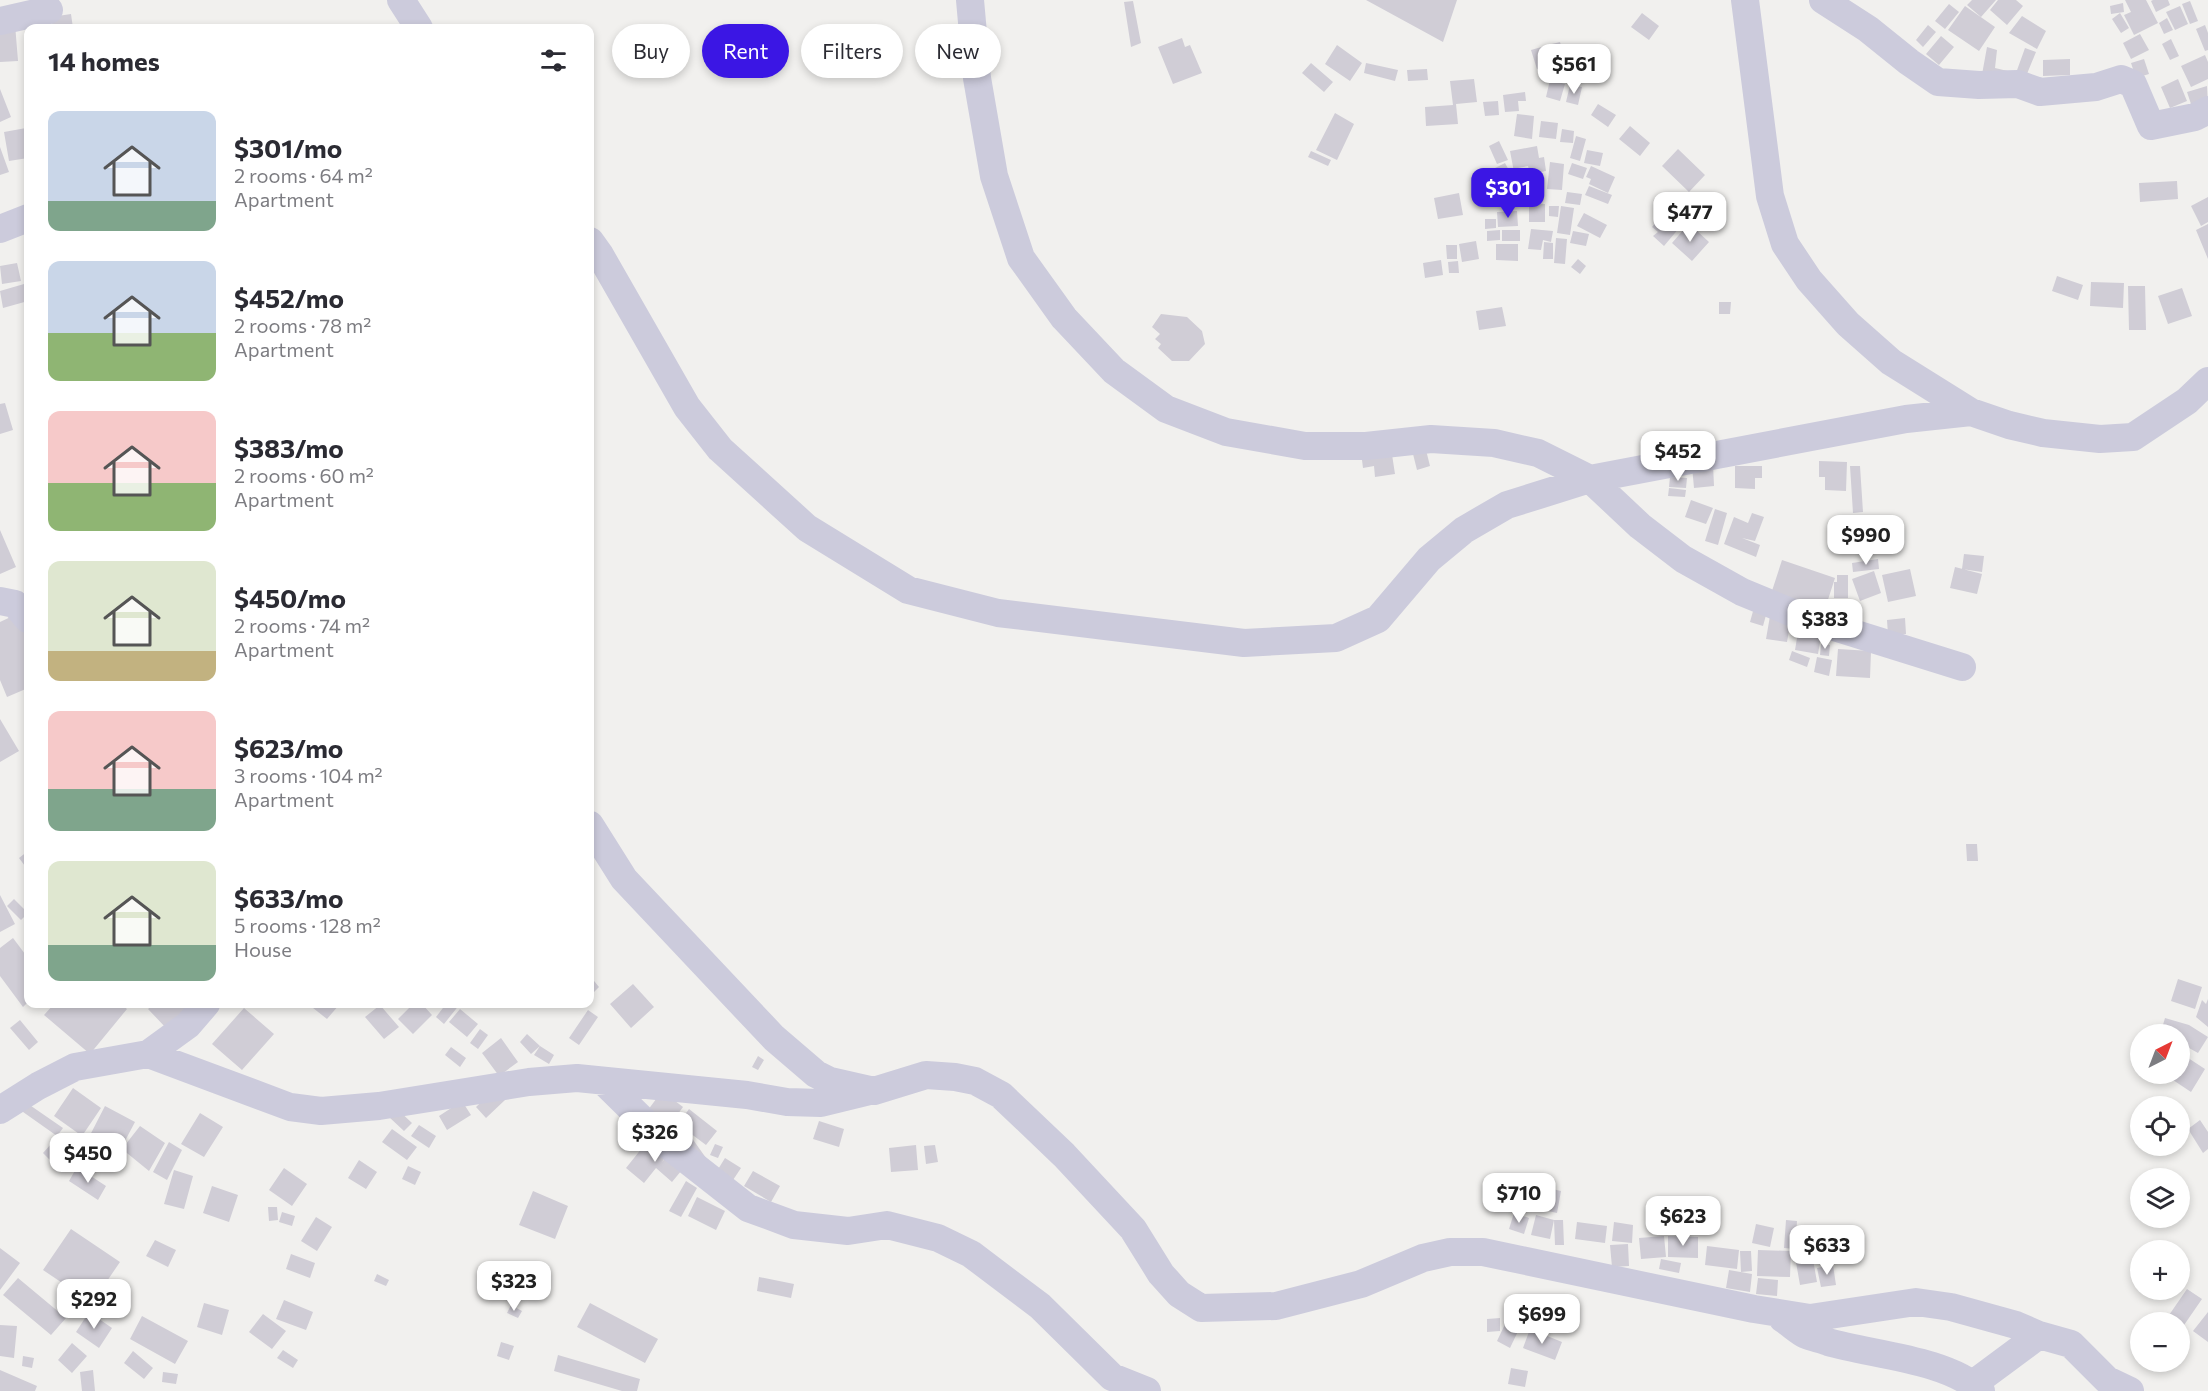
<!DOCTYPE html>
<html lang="en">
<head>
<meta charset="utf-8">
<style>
  :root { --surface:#fff; --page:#f2f2f3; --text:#2b2b33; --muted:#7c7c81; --accent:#3b16e4 }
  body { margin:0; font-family:Commissioner,sans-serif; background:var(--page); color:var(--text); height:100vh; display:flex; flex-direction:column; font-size:22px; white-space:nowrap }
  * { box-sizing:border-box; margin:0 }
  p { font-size:20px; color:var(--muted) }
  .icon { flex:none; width:33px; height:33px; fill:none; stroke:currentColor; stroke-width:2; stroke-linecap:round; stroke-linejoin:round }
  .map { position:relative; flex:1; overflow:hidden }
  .drawer { position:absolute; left:24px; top:24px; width:570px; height:984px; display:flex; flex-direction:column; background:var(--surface); border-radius:12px; box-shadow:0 3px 9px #0003 }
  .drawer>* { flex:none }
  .guide { position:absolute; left:612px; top:24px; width:570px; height:54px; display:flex; gap:12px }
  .needle { width:39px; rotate:42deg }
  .buttons { position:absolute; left:2130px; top:1024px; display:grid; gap:12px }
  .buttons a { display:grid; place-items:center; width:60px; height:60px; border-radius:50%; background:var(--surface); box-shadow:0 3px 9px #0003; font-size:30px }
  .price { position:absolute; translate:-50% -51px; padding:0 14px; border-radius:12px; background:#fff; color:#222; font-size:20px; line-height:39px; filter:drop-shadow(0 2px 3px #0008) }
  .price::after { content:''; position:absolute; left:50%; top:36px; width:18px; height:14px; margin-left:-9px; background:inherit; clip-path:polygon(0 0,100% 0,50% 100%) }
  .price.current { background:var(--accent); color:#fff }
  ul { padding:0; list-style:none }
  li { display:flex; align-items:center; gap:18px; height:150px; padding:0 24px }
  li span { display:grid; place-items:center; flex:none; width:168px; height:120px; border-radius:12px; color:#555 }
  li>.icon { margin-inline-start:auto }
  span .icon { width:72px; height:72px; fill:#fffc; stroke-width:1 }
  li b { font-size:26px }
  h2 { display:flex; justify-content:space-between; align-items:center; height:72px; padding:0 24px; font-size:26px }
  .chip { padding:0 21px; border-radius:27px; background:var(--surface); box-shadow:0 3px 9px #0003; font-size:21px; line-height:54px }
  .chip.current { background:var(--accent); color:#fff }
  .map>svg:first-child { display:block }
  .building { fill:#d0cdd6 }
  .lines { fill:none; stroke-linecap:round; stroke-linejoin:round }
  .minor { stroke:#cccbdc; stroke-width:28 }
</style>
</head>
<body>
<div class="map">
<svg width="2208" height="1391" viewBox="0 0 2208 1391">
  <rect width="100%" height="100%" fill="#f1f0ee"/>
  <path class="building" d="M1366,0H1457L1443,42Z
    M1972,0H1996L1981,17L1967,5Z
    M1998,0H2016L2023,6L2007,25L1990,10Z
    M2125,0H2146L2158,23L2134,35L2124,15L2131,12Z
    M2153,0H2168L2170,5L2156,12L2151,1Z
    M1133,1L1141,43L1131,47L1124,2Z
    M2190,1L2198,21L2190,24L2182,4Z
    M2123,3L2124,12L2111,14L2110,6Z
    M1949,4L1959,12L1945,29L1935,21Z
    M1965,6L1995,27L1979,51L1948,30Z
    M2180,6L2188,24L2175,30L2166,12Z
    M1642,13L1659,26L1649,40L1631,27Z
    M2120,13L2129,28L2121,33L2112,19Z
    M71,14L73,28H53L51,17Z
    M2022,16L2046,31L2037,49L2009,33Z
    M2167,18L2173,30L2164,34L2159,23Z
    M15,24L18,61L0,62V25Z
    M1928,25L1936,32L1923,47L1916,40Z
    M2205,25L2208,33V50L2205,51L2196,29Z
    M2140,34L2149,50L2131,59L2123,43Z
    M1941,36L1954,47L1939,65L1926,54Z
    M1182,38L1185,47L1190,45L1202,73L1173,84L1158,47Z
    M2171,39L2179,56L2170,60L2162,44Z
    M1560,42L1566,62L1554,66L1548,45Z
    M1337,45L1362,63L1350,81L1325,64Z
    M1545,46L1551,65L1537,69L1531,50Z
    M1987,47L1997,50L1995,68L2016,73L2025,48L2036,52L2022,86L1981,80Z
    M2205,55L2208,62V79L2191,87L2181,66Z
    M1583,58L1609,66L1605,81L1579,74Z
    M2070,59V75L2043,76V60Z
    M2144,59L2149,74L2136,78L2131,63Z
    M1311,63L1333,82L1324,92L1302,73Z
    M1366,63L1398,70L1395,81L1364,73Z
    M1427,69L1428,80L1408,81L1407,70Z
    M1474,79L1477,102L1456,104L1458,124L1426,126L1425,107L1453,105L1450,81Z
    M2178,79L2187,101L2170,108L2161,87Z
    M1550,80L1565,84L1560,101L1546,97Z
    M1570,85L1582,87L1578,105L1566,102Z
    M2207,86L2208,106L2193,110L2187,92Z
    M0,89L11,117L0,122Z
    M1525,92L1526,101H1518L1519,111L1505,112L1503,95Z
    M1498,101L1499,115L1485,116L1483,102Z
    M1598,104L1616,115L1608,127L1591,115Z
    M1335,113L1354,124L1337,160L1316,150Z
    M1517,114L1534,116L1532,139L1514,136Z
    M1541,121L1558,123L1556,139L1539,137Z
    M1630,126L1650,143L1640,156L1619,139Z
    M26,128L28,158L9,161L4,132Z
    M1562,129L1574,131L1573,143L1560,142Z
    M1576,136L1586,139L1580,161L1570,158Z
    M1499,141L1508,160L1497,164L1489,146Z
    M1537,146L1539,158L1544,157L1546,171L1530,174L1528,166L1518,168L1519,172H1514L1510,151Z
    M0,147L9,172L0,175Z
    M1678,149L1705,175L1689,192L1662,166Z
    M1587,150L1603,153L1600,166L1584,163Z
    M1311,151L1331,160L1328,166L1308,157Z
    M1550,162L1564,164L1562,190L1547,189Z
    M1505,163L1511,174L1498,180L1493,169Z
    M1572,163L1587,168L1583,179L1568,174Z
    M1591,166L1615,177L1608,193L1589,184L1591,179L1586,177Z
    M1519,175H1537L1538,194H1520Z
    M1513,179L1517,188L1508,191L1509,194L1504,196L1499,184Z
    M2177,181L2178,199L2140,202L2139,183Z
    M1589,186L1612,195L1608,204L1585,195Z
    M1567,192L1582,194L1580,205L1565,203Z
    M1459,193L1463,215L1438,219L1434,198Z
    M2208,197V222L2201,226L2191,206Z
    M1529,203L1545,204V222H1529Z
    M1549,206H1559L1558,217L1549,216Z
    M1561,206L1574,208L1570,235L1557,233Z
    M1517,211L1518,226L1498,227L1497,212Z
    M1675,212L1685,221L1664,246L1653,236L1658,232L1652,227L1663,214L1668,220Z
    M1584,213L1607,225L1600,238L1577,226Z
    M1485,219H1496V228L1485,229Z
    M2208,224V259L2196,230Z
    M1685,228L1693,234L1696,230L1709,242L1692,261L1672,243Z
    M1531,229L1553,231L1551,242L1543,240L1541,250L1528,249Z
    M1500,230V240L1487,241V231Z
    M1502,230H1520V241H1502Z
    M1573,231L1589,234L1586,246L1570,243Z
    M1556,238L1567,239L1565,264L1554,263Z
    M1476,241L1479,259L1462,262L1459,244Z
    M1544,242L1553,243V259H1543Z
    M1496,244H1518V261L1496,260Z
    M1446,245H1457V259H1447Z
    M1578,259L1586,266L1580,274L1571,267Z
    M1441,260L1443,275L1425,278L1423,263Z
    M1458,261L1459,273H1449L1448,262Z
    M17,263L21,281L2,284L0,266Z
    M2057,276L2083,285L2078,300L2052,291Z
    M2091,282L2124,283L2123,308L2090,306Z
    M24,284L28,301L3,308L0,291Z
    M2128,286H2145L2146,330H2129Z
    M2182,288L2192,316L2168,324L2158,296Z
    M1719,302H1731L1730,314H1719Z
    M1502,307L1506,326L1479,330L1476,311Z
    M1161,314L1187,317L1202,331L1205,344L1189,361H1172L1158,348L1161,344L1155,339L1160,334L1152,327Z
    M5,403L13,430L0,434V404Z
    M1425,446L1430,466L1417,470L1412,450Z
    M1391,448L1395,474L1375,477L1374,466L1363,468L1361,452Z
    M1819,461L1847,462L1846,491L1825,490V477H1819Z
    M1713,464L1714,486L1694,488L1692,466Z
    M1735,466H1762V478H1755V489L1735,488Z
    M1850,466H1860L1863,512L1853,513Z
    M1670,477L1687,478L1686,488L1669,487Z
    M1669,488L1686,490L1685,497L1668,496Z
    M1691,500L1713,508L1706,524L1685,517Z
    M1715,509L1727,513L1718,545L1705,541Z
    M1752,513L1764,517L1755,541L1742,538L1760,545L1756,557L1724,544L1734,517L1748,523Z
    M0,530L16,567L0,574Z
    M1964,554L1984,556L1982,572L1962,569Z
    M1878,559L1879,569L1853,572L1852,563Z
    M1782,560L1835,578L1824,612L1771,594Z
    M1955,567L1982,574L1977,594L1950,588Z
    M1910,569L1916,596L1888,602L1882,575Z
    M1874,571L1881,593L1860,601L1852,579Z
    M1837,575H1848V598H1834V582H1837Z
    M1832,600L1843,603L1840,615L1829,612Z
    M1755,604L1768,608L1763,626L1750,622Z
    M17,614L28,640V688L7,697L0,680V622Z
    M1770,616L1791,619L1787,642L1766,639Z
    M1905,618L1906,634L1888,635L1887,620Z
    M1799,626L1822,630L1818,654L1795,650Z
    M1821,644L1830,645L1829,656L1820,655Z
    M1838,649L1871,651L1870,678L1836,676Z
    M1792,651L1810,658L1807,667L1789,660Z
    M1817,657L1832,660L1829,676L1814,672Z
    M0,719L19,751L0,762Z
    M1966,844H1977L1978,861H1967Z
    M28,851V870L19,858Z
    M0,895L15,924L0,932Z
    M14,899L28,913L21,920L7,906Z
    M13,938L28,958V1002L23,1007L0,976V948Z
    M590,976L599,987L590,996Z
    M2178,979L2202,987L2195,1009L2171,1001Z
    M633,984L654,1007L631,1028L610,1004Z
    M2208,999V1027L2196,1017L2202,1000L2206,1004Z
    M54,1004H121L127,1009L90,1054L44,1015Z
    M154,1004H194L167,1029L148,1009Z
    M308,1004H337L339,1005L327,1019Z
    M413,1004H422L432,1015L413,1034L398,1019Z
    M446,1004H460L444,1024L436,1017Z
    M380,1005L399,1027L384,1039L365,1017Z
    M244,1008L274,1034L242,1070L212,1044Z
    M460,1009L478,1024L467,1037L449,1022Z
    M588,1010L598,1017L579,1045L569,1038Z
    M2165,1018L2189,1025L2208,1037L2198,1053L2180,1043V1035H2160Z
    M20,1020L38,1042L29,1050L10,1028Z
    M480,1029L488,1035L478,1049L470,1043Z
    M527,1034L540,1046L531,1054L520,1042Z
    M501,1038L518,1062L499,1076L482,1053Z
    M540,1046L554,1055L549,1064L534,1055Z
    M451,1047L466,1058L460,1067L445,1055Z
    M2182,1054L2205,1069L2191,1092L2167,1076L2168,1074H2180V1057Z
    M758,1056L764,1060L758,1070L752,1067Z
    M73,1088L101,1108L82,1136L54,1116Z
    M495,1089L505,1100L486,1118L476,1107Z
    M662,1091L683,1107L669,1126L648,1110Z
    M21,1099L63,1128L57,1136L16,1107Z
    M462,1101L471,1115L447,1130L439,1116Z
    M105,1106L135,1122L117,1156L87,1141Z
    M396,1108L412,1123L404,1131L389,1117Z
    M689,1109L717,1131L706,1145L678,1124Z
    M200,1113L223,1127L204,1157L181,1144Z
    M2200,1120L2208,1132V1149L2203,1153L2188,1129Z
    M819,1121L844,1129L839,1147L813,1139Z
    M419,1125L436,1136L429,1148L411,1136Z
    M140,1126L165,1143L149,1171L122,1149Z
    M392,1129L417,1147L407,1160L382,1142Z
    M60,1134L72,1144L54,1164L43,1153Z
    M689,1134L711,1165L682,1139Z
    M650,1138L668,1153L662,1162L671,1152L686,1165L672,1182L656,1168L644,1183L626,1168Z
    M169,1142L182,1150L167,1180L153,1172Z
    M715,1144L723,1147L718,1158L710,1155Z
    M916,1145L918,1170L891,1172L889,1148Z
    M935,1145L938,1162L926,1164L924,1146Z
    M725,1158L741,1168L733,1180L717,1171Z
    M359,1160L377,1172L366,1189L348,1178Z
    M408,1166L421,1172L415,1185L402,1179Z
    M77,1167L106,1186L98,1200L69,1181Z
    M284,1168L307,1184L292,1206L269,1190Z
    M174,1170L193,1176L184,1209L164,1204Z
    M753,1171L780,1186L771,1202L744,1186Z
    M686,1181L697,1188L681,1217L669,1211Z
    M212,1186L238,1195L229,1222L203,1213Z
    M1516,1186L1531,1188L1528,1205L1513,1202Z
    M1552,1189L1561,1191L1557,1213L1548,1211Z
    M533,1191L568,1206L555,1239L519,1225Z
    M697,1197L725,1211L716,1230L688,1216Z
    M268,1207H277L278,1220L269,1221Z
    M282,1212L295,1216L292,1226L279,1222Z
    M1514,1213L1529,1218L1524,1234L1509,1229Z
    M1536,1215L1554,1220H1563L1564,1245H1555L1554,1220L1550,1239L1531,1235Z
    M316,1217L332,1227L317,1251L301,1241Z
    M1786,1220L1797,1221L1795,1249L1784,1248Z
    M1577,1222L1607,1226L1605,1243L1575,1239Z
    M1614,1222L1633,1225L1632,1243L1612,1241Z
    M1756,1224L1774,1228L1770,1247L1752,1243Z
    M71,1229L120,1262L92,1303L43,1270Z
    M1664,1236L1666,1257L1641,1259L1639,1238Z
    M1668,1236L1698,1237V1258L1668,1257Z
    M155,1240L176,1250L168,1267L146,1256Z
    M1628,1244L1629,1266L1612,1267L1610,1245Z
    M1707,1246L1739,1250L1737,1269L1705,1265Z
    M0,1248L20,1263L0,1290Z
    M1811,1248L1817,1282L1800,1285L1794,1251Z
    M1758,1250L1791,1251L1790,1277L1757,1276Z
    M1740,1251H1751L1752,1271L1741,1272Z
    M291,1254L315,1263L310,1278L286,1269Z
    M1661,1259L1681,1263L1679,1273L1659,1269Z
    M1833,1265L1836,1285L1821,1287L1817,1268Z
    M1729,1270L1752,1274L1750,1292L1726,1288Z
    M377,1274L389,1280L386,1286L374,1281Z
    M759,1277L794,1284L791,1298L757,1291Z
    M18,1278L66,1318L51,1335L3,1295Z
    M1758,1278L1778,1280L1777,1296L1756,1294Z
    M2187,1289L2202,1299L2182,1328L2180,1326V1323H2174L2167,1318Z
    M284,1300L313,1312L306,1330L276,1319Z
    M204,1303L229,1310L222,1335L197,1327Z
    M590,1303L658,1339L645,1363L577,1327Z
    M511,1305L522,1311L518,1318L507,1313Z
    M89,1312L112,1328L99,1348L76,1332Z
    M2208,1312V1342L2193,1331Z
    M263,1314L286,1331L272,1349L249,1332Z
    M142,1316L188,1341L175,1364L130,1339Z
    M1500,1318V1331L1487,1332V1319Z
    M1508,1318L1521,1325L1510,1348L1497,1341Z
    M0,1325L17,1326L14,1358L0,1356Z
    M1530,1329L1562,1342L1555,1360L1523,1348Z
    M501,1342L514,1346L509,1360L497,1356Z
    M72,1343L87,1356L72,1373L58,1360Z
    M283,1350L298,1360L293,1368L277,1358Z
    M133,1351L153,1368L144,1379L124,1363Z
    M558,1355L640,1379L637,1391H622L554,1371Z
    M23,1356L34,1358L32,1368L22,1366Z
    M1511,1368L1528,1371L1525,1387L1508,1384Z
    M0,1370L37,1386L35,1391H0Z
    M93,1370L95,1391H82L80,1372Z
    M163,1372L178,1374L176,1384L162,1382Z"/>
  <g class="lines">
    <path class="minor" d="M401,0L419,28
      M970,0L977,78L994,176L1021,258L1064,318L1114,371L1166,409L1226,432L1305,446H1366L1431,439L1494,443L1538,453L1590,479L1640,526L1683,559L1742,592L1805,618L1962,667
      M1745,0L1770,196L1785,244L1809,280L1848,324L1891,362L1971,412
      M1823,0L1868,29L1909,62L1938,82L1979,85L2018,84L2040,92L2096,87L2121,79L2133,84L2151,126L2195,117L2208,110
      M0,21L49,10
      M0,229L28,218
      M590,241L600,255L687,407L720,449L807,528L908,590L998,613L1244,643L1336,638L1378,619L1429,559L1464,530L1507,505L1590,479L1906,419L1971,412L2009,425L2043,433L2100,439L2133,437L2187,401L2208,381
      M0,601L15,604L28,619
      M590,825L624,879L774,1038L816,1074L830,1081L874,1091L926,1075L955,1077L975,1081L1001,1095L1064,1155L1133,1229L1161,1274L1179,1294L1201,1308L1276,1306L1361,1284L1423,1258L1450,1252H1483L1754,1309L1810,1318L1916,1302L1951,1307L2016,1325L2039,1335L2071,1344L2107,1380L2130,1391
      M148,1054L290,1107L321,1111L379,1106L529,1082L577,1078L747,1095L787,1102L821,1103L866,1092
      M604,1082L669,1146L748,1208L794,1225L848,1231L887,1225L938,1238L971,1254L1040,1306L1112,1377L1147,1391
      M0,1110L38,1086L75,1067L148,1054L188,1025L206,1004
      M1783,1319C1791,1324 1798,1331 1806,1335C1813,1338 1821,1339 1828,1342C1873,1355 1946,1359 1981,1391
      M1973,1384L2039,1335"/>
  </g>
</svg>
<div class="buttons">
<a><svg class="needle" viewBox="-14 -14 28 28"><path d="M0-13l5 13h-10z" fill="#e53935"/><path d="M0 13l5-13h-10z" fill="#7c7c81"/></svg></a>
<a><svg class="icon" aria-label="locate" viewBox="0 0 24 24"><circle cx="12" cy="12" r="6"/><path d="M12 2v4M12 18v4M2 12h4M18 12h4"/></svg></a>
<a><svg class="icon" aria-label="layers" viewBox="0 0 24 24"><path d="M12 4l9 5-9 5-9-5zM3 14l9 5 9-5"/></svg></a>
<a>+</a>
<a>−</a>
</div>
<b class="price" style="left:1574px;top:95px">$561</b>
<b class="price current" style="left:1508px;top:219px">$301</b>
<b class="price" style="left:1690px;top:243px">$477</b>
<b class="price" style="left:1678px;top:482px">$452</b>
<b class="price" style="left:1866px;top:566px">$990</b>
<b class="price" style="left:1825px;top:650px">$383</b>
<b class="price" style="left:655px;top:1163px">$326</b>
<b class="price" style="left:88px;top:1184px">$450</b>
<b class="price" style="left:1519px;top:1224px">$710</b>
<b class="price" style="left:1683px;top:1247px">$623</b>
<b class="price" style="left:1827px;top:1276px">$633</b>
<b class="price" style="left:514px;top:1312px">$323</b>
<b class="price" style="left:94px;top:1330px">$292</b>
<b class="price" style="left:1542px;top:1345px">$699</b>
<div class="guide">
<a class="chip">Buy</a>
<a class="chip current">Rent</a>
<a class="chip">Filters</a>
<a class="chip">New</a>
</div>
<section class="drawer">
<h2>14 homes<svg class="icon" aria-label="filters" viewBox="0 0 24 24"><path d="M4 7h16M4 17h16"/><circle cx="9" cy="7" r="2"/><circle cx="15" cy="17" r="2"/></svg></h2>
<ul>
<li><span style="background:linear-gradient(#c9d6e8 75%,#7fa58c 0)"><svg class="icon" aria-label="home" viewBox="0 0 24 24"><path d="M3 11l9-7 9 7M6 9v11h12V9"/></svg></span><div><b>$301/mo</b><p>2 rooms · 64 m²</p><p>Apartment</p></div></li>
<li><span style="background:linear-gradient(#c9d6e8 60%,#8fb573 0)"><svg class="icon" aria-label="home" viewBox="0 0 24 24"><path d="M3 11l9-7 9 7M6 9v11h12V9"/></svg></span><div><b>$452/mo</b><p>2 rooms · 78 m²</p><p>Apartment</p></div></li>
<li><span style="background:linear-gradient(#f6c9c9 60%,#8fb573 0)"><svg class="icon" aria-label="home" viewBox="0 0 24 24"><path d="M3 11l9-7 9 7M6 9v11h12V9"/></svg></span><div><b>$383/mo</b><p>2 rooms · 60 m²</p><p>Apartment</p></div></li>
<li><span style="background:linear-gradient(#dfe7d0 75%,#c2b280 0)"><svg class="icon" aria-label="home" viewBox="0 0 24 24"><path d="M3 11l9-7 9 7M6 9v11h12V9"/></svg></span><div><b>$450/mo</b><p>2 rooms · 74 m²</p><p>Apartment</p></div></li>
<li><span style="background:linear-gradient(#f6c9c9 65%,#7fa58c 0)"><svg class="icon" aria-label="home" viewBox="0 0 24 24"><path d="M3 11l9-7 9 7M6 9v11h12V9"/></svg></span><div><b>$623/mo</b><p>3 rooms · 104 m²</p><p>Apartment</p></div></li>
<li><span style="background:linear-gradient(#dfe7d0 70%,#7fa58c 0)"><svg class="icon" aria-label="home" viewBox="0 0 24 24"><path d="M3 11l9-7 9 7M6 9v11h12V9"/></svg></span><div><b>$633/mo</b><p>5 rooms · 128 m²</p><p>House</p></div></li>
</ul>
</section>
</div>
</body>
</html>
